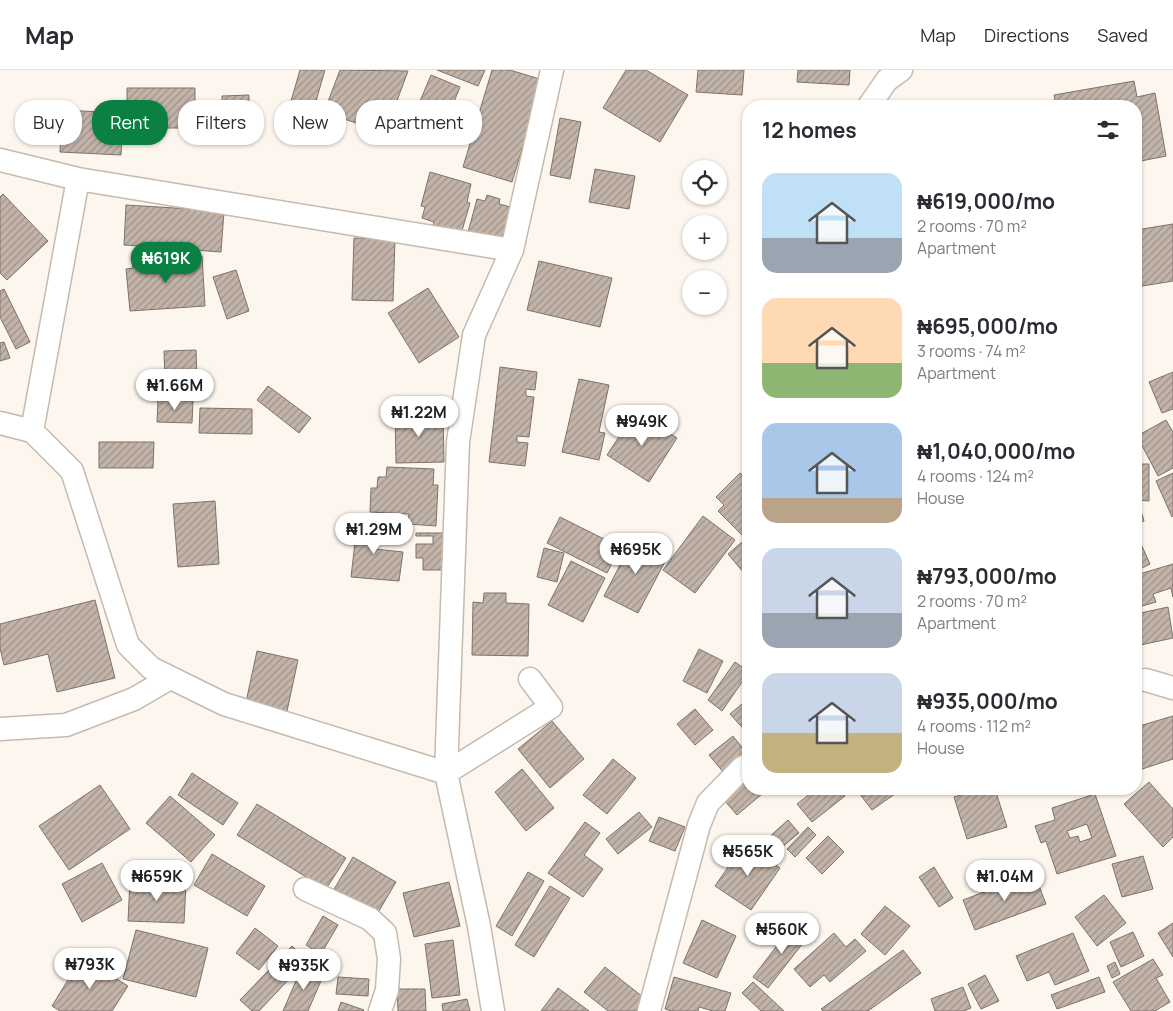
<!DOCTYPE html>
<html lang="en">
<head>
<meta charset="utf-8">
<style>
  :root { --surface:#fff; --page:#f2f2f3; --text:#2b2b33; --muted:#7c7c81; --line:#e1e1e2; --accent:#0b8043 }
  body { margin:0; font-family:Manrope,sans-serif; background:var(--page); color:var(--text); height:100vh; display:flex; flex-direction:column; font-size:19px; white-space:nowrap }
  * { box-sizing:border-box; margin:0 }
  p { font-size:16px; color:var(--muted) }
  .icon { flex:none; width:28px; height:28px; fill:none; stroke:currentColor; stroke-width:2; stroke-linecap:round; stroke-linejoin:round }
  .map { position:relative; flex:1; overflow:hidden }
  .side { position:absolute; left:742px; top:30px; width:400px; height:695px; display:flex; flex-direction:column; background:var(--surface); border-radius:20px; box-shadow:0 1px 4px #0004 }
  .side>* { flex:none }
  .hud { position:absolute; left:15px; top:30px; width:475px; height:45px; display:flex; gap:10px }
  .tools { position:absolute; left:682px; top:90px; display:grid; gap:10px }
  .tools a { display:grid; place-items:center; width:45px; height:45px; border-radius:50%; background:var(--surface); box-shadow:0 1px 4px #0004; font-size:25px }
  .price { position:absolute; translate:-50% -42px; padding:0 11px; border-radius:18px; background:#fff; color:#222; font-size:16px; line-height:32px; filter:drop-shadow(0 1px 2px #0008) }
  .price::after { content:''; position:absolute; left:50%; top:30px; width:15px; height:11px; margin-left:-8px; background:inherit; clip-path:polygon(0 0,100% 0,50% 100%) }
  .price.current { background:var(--accent); color:#fff }
  ul { padding:0; list-style:none }
  li { display:flex; align-items:center; gap:15px; height:125px; padding:0 20px }
  li span { display:grid; place-items:center; flex:none; width:140px; height:100px; border-radius:15px; color:#555 }
  li>.icon { margin-inline-start:auto }
  span .icon { width:60px; height:60px; fill:#fffc; stroke-width:1 }
  li b { font-size:21px }
  h2 { display:flex; justify-content:space-between; align-items:center; height:60px; padding:0 20px; font-size:21px }
  .tag { padding:0 18px; border-radius:20px; background:var(--surface); box-shadow:0 1px 4px #0004; font-size:18px; line-height:45px }
  .tag.current { background:var(--accent); color:#fff }
  header { display:flex; align-items:center; gap:30px; box-sizing:border-box; height:70px; padding:0 25px; background:var(--surface); border-bottom:1px solid var(--line) }
  header strong { font-size:24px }
  nav { display:flex; gap:28px; margin-inline-start:auto; font-size:18px }
  .map>svg:first-child { display:block }
  .building { fill:url(#building-hatch); stroke:#7f7268; fill-rule:evenodd }
  .lines { fill:none; stroke-linecap:round; stroke-linejoin:round }
  .minor-casing { stroke:#c6baad; stroke-width:25 }
  .minor { stroke:#fff; stroke-width:22 }
</style>
</head>
<body>
<header>
<strong>Map</strong>
<nav><a>Map</a><a>Directions</a><a>Saved</a></nav>
</header>
<div class="map">
<svg width="1173" height="941" viewBox="0 0 1173 941">
  <defs>
    <pattern id="building-hatch" width="6" height="6" patternUnits="userSpaceOnUse" patternTransform="scale(1.25)"><rect width="6" height="6" fill="#c3b4a9"/><path d="M-1 1l2-2M0 6l6-6M5 7l2-2" fill="none" stroke="#9f9289"/></pattern>
  </defs>
  <rect width="100%" height="100%" fill="#fdf6ee"/>
  <path class="building" d="M300,0H325L312,45L289,38Z
    M340,0L408,1L385,63L324,42Z
    M437,0H485L478,16Z
    M492,0H510L543,10L512,112L463,97Z
    M626,0H646L688,25L660,72L603,38Z
    M698,0H744L742,25L696,22Z
    M798,0H850L849,15L797,12Z
    M431,5L460,17L437,74L407,62Z
    M1134,11L1137,27L1155,23L1166,86L1136,92V36H1056L1054,25Z
    M127,18H195V58H155V70H127Z
    M249,25V67L223,68L222,26Z
    M62,40L123,43L121,85L60,82Z
    M560,48L581,52L570,109L550,105Z
    M595,99L635,106L629,139L589,132Z
    M430,102L471,114L467,132L470,133L461,164L433,156L434,152L422,148L425,137L421,136Z
    M3,124L48,171L7,210L0,203V127Z
    M487,125L500,129L499,134L514,138L505,175L467,166L477,129L485,131Z
    M126,135L224,141L221,182L124,175Z
    M1173,154V211L1136,217V160Z
    M354,168L395,169L393,231L352,230Z
    M202,186L205,236L130,241L126,199L133,198L132,191Z
    M539,191L612,208L600,257L527,240Z
    M236,200L249,241L227,249L213,207Z
    M428,218L459,267L419,293L388,243Z
    M4,219L30,272L16,279L0,247V221Z
    M4,272L10,288L0,291V273Z
    M196,280L197,310H165L164,281Z
    M500,297L537,302L535,320L526,319V326L534,327L529,367L517,366V372L528,373L525,396L489,392Z
    M1173,302V339L1162,343L1149,312Z
    M579,309L609,315L599,362L605,363L599,390L562,382Z
    M268,316L311,348L299,363L257,330Z
    M158,329L193,330L192,353L157,352Z
    M200,338L252,339V364L199,363Z
    M443,342L444,392L396,393L395,343Z
    M635,342L677,368L649,412L607,385Z
    M1166,350L1173,362V398L1158,406L1137,366Z
    M99,372H154L153,398H99Z
    M1136,394H1149V431L1136,430Z
    M387,397L434,399L433,415H438L436,456L408,454L409,444L370,442L371,418H377L378,407H386Z
    M740,403L749,411V459L742,465L718,441L724,435L716,427Z
    M1173,403V446L1172,447L1156,411Z
    M215,431L219,494L178,497L173,434Z
    M1136,431H1138L1144,451L1136,453Z
    M358,446L378,448L375,479L403,482L399,511L351,507Z
    M703,446L735,470L695,523L663,500Z
    M560,447L620,477L607,503L547,473Z
    M416,463H443V500H423V488H416V474H433V466H416Z
    M1136,463L1150,494L1136,501Z
    M635,466L669,484L638,543L604,526Z
    M749,466V509L728,484Z
    M544,478L564,483L557,512L537,507Z
    M571,491L605,508L583,552L548,535Z
    M1173,494V527L1171,518L1153,524L1156,532L1142,536L1136,515V505Z
    M484,523H506V533L529,534L528,586L472,585L473,532L483,533Z
    M95,530L115,608L57,622L48,584L4,595L0,578V554Z
    M1168,537L1173,568L1136,576V544Z
    M699,579L723,591L707,623L683,611Z
    M257,581L298,590L287,641L246,632Z
    M735,592L749,602L722,641L708,630Z
    M749,628V665L730,644Z
    M695,639L713,660L695,675L677,654Z
    M1173,646V689L1136,701V657Z
    M552,651L584,689L550,718L518,679Z
    M733,666L748,685L725,704L709,685Z
    M613,689L636,708L607,744L583,725Z
    M522,699L554,738L526,761L495,722Z
    M192,703L238,733L223,755L178,725Z
    M749,708V719H768L737,745L724,730Z
    M1149,712L1173,739V767L1163,777L1124,734Z
    M100,715L130,759L69,800L39,756Z
    M816,719H839L845,726L812,752L797,734Z
    M865,719H902L872,740L859,723Z
    M980,719H995L1007,757L967,769L954,727Z
    M1095,724L1116,786L1057,804L1046,771L1041,773L1035,756L1055,750L1052,738ZM1087,754L1092,768L1080,772L1078,766L1070,768L1067,761Z
    M170,726L215,765L191,792L146,753Z
    M257,734L346,788L326,819L237,765Z
    M639,742L652,757L618,784L606,769Z
    M659,747L685,757L675,781L649,771Z
    M788,750L799,763L768,789L758,777Z
    M585,752L600,763L584,785L603,799L583,827L548,803Z
    M808,757L816,765L795,787L787,779Z
    M828,766L844,782L822,804L806,788Z
    M744,774L780,798L751,840L715,816Z
    M212,784L265,816L247,846L194,815Z
    M1143,786L1153,819L1122,827L1112,794Z
    M353,787L396,812L376,846L333,821Z
    M102,793L122,830L82,852L62,814Z
    M934,797L953,828L939,837L919,807Z
    M528,802L544,811L512,866L496,856Z
    M1034,803L1046,834L975,860L963,830Z
    M130,810L186,813L184,853L128,851Z
    M449,812L460,856L414,867L403,823Z
    M550,816L570,828L534,887L515,875Z
    M1104,825L1126,853L1097,876L1075,847Z
    M885,836L910,856L885,885L861,864Z
    M323,846L338,855L321,884L306,875Z
    M702,850L736,866L717,908L683,893Z
    M795,852L810,864L768,918L753,907Z
    M1173,853V887L1158,863Z
    M255,858L278,876L259,900L236,883Z
    M136,860L208,878L196,927L123,909Z
    M1133,862L1144,886L1121,897L1110,872Z
    M834,863L846,877L855,869L866,881L830,912L824,905L810,917L794,899Z
    M1073,863L1089,901L1055,915L1049,902L1027,911L1016,886Z
    M453,870L460,925L432,928L425,874Z
    M292,876L307,890L259,941H252L240,930Z
    M903,880L921,903L868,941H823L821,939Z
    M82,887L128,916L112,941H60L52,936Z
    M1153,889L1163,905L1156,908L1170,932L1155,941H1131L1113,912Z
    M1115,892L1120,904L1112,908L1107,896Z
    M302,897L323,906L308,941H283Z
    M605,897L648,931L640,941H608L584,922Z
    M985,905L999,931L981,939L968,914Z
    M338,907L369,909L368,926L336,924Z
    M674,907L731,923L725,941H713L699,937L698,941H672L665,939Z
    M1099,907L1105,922L1057,939L1051,925Z
    M753,912L784,941H761L742,923Z
    M963,917L971,938L964,941H935L931,929Z
    M558,918L589,941H541Z
    M397,919H425L426,941H398Z
    M467,929L470,941H443L442,934Z
    M341,932L364,940L363,941H338Z"/>
  <g class="lines">
    <g class="minor-casing">
      <path id="minor" d="M869,36L887,10L901,0
        M0,90L78,109L512,180L552,0
        M512,180L474,265L458,372L446,703L551,637L530,609
        M0,353L32,361L78,109
        M32,361L72,401L128,575L151,598L224,634L446,703L479,856L493,941
        M1146,610L1173,618
        M0,659L66,655L134,629L170,608
        M305,819L370,849L385,863L389,889L387,920L380,941
        M649,941L699,755L708,733L742,698L749,694"/>
    </g>
    <use href="#minor" class="minor"/>
  </g>
</svg>
<div class="tools">
<a><svg class="icon" aria-label="locate" viewBox="0 0 24 24"><circle cx="12" cy="12" r="6"/><path d="M12 2v4M12 18v4M2 12h4M18 12h4"/></svg></a>
<a>+</a>
<a>−</a>
</div>
<b class="price current" style="left:166px;top:214px">₦619K</b>
<b class="price" style="left:175px;top:341px">₦1.66M</b>
<b class="price" style="left:419px;top:368px">₦1.22M</b>
<b class="price" style="left:642px;top:377px">₦949K</b>
<b class="price" style="left:374px;top:485px">₦1.29M</b>
<b class="price" style="left:636px;top:505px">₦695K</b>
<b class="price" style="left:748px;top:807px">₦565K</b>
<b class="price" style="left:157px;top:832px">₦659K</b>
<b class="price" style="left:1005px;top:832px">₦1.04M</b>
<b class="price" style="left:782px;top:885px">₦560K</b>
<b class="price" style="left:90px;top:920px">₦793K</b>
<b class="price" style="left:304px;top:921px">₦935K</b>
<div class="hud">
<a class="tag">Buy</a>
<a class="tag current">Rent</a>
<a class="tag">Filters</a>
<a class="tag">New</a>
<a class="tag">Apartment</a>
</div>
<section class="side">
<h2>12 homes<svg class="icon" aria-label="filters" viewBox="0 0 24 24"><path d="M4 7h16M4 17h16"/><circle cx="9" cy="7" r="2"/><circle cx="15" cy="17" r="2"/></svg></h2>
<ul>
<li><span style="background:linear-gradient(#bfe0f5 65%,#9aa5b1 0)"><svg class="icon" aria-label="home" viewBox="0 0 24 24"><path d="M3 11l9-7 9 7M6 9v11h12V9"/></svg></span><div><b>₦619,000/mo</b><p>2 rooms · 70 m²</p><p>Apartment</p></div></li>
<li><span style="background:linear-gradient(#ffd9b3 65%,#8fb573 0)"><svg class="icon" aria-label="home" viewBox="0 0 24 24"><path d="M3 11l9-7 9 7M6 9v11h12V9"/></svg></span><div><b>₦695,000/mo</b><p>3 rooms · 74 m²</p><p>Apartment</p></div></li>
<li><span style="background:linear-gradient(#a9c7e8 75%,#b9a48a 0)"><svg class="icon" aria-label="home" viewBox="0 0 24 24"><path d="M3 11l9-7 9 7M6 9v11h12V9"/></svg></span><div><b>₦1,040,000/mo</b><p>4 rooms · 124 m²</p><p>House</p></div></li>
<li><span style="background:linear-gradient(#c9d6e8 65%,#9aa5b1 0)"><svg class="icon" aria-label="home" viewBox="0 0 24 24"><path d="M3 11l9-7 9 7M6 9v11h12V9"/></svg></span><div><b>₦793,000/mo</b><p>2 rooms · 70 m²</p><p>Apartment</p></div></li>
<li><span style="background:linear-gradient(#c9d6e8 60%,#c2b280 0)"><svg class="icon" aria-label="home" viewBox="0 0 24 24"><path d="M3 11l9-7 9 7M6 9v11h12V9"/></svg></span><div><b>₦935,000/mo</b><p>4 rooms · 112 m²</p><p>House</p></div></li>
</ul>
</section>
</div>
</body>
</html>
